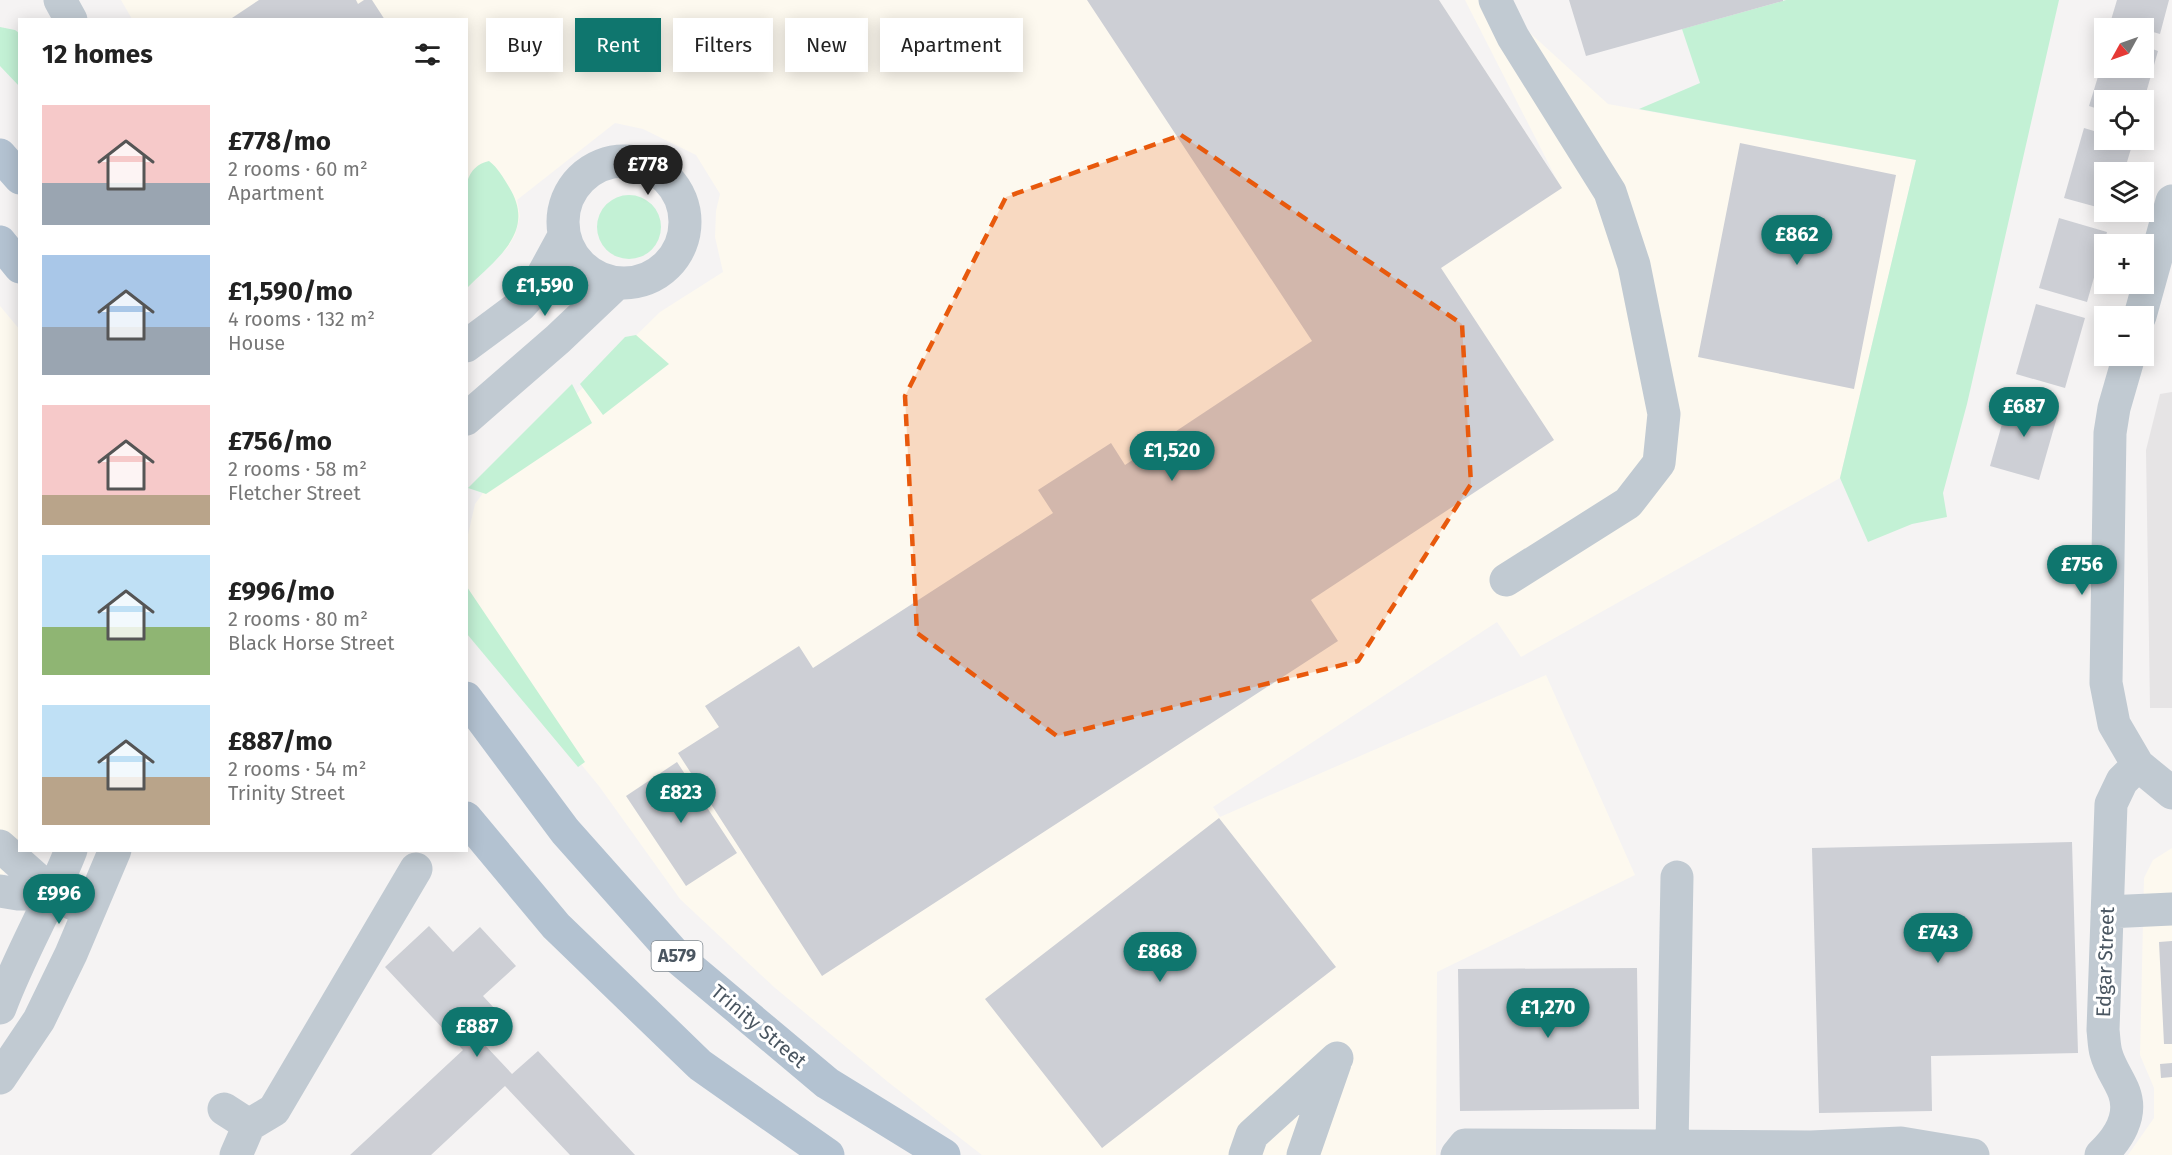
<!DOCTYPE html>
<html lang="en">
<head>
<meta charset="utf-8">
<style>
  :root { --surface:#fff; --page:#f6f6f6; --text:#222; --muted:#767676; --accent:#0f766e }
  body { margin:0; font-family:"Fira Sans",sans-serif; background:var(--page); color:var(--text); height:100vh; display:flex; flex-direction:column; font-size:22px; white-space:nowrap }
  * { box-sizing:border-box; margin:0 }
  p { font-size:20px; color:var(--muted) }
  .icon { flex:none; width:33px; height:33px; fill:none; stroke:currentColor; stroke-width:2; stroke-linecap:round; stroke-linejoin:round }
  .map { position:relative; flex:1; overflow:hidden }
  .details { position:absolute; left:18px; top:18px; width:450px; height:834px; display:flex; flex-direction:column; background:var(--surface); border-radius:0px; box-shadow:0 3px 15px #0003 }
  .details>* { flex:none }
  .hud { position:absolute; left:486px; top:18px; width:570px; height:54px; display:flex; gap:12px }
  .needle { width:39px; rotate:230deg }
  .buttons { position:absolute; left:2094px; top:18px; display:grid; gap:12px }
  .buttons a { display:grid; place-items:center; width:60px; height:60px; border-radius:0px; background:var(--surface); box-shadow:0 3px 15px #0003; font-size:30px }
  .price { position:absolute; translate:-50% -51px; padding:0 14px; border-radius:21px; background:var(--accent); color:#fff; font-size:20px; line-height:39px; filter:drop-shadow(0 2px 3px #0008) }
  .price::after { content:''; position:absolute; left:50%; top:36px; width:18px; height:14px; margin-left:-9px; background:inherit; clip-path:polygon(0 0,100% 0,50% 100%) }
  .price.current { background:#222; color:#fff }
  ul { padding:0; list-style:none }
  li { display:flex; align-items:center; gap:18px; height:150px; padding:0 24px }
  li span { display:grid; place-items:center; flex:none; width:168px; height:120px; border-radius:0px; color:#555 }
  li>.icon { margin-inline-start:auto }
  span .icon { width:72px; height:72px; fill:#fffc; stroke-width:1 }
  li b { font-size:26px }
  h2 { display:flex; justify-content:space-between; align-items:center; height:72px; padding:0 24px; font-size:26px }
  .tag { padding:0 21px; border-radius:0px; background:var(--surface); box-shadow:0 3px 15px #0003; font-size:21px; line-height:54px }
  .tag.current { background:var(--accent); color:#fff }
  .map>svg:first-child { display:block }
  .commercial { fill:#fdf9ef }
  .education { fill:#e6e4e5 }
  .green { fill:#c3f1d5 }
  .building { fill:#cdcfd5 }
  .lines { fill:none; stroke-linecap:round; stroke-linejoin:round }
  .minor { stroke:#c1cad2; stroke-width:33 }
  .major { stroke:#b3c2d1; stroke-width:33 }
  .marked { fill:#e8590c; fill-opacity:0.2; stroke:#e8590c; stroke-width:4.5; stroke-dasharray:12 8; stroke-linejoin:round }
  .labels { text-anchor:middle; stroke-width:6; stroke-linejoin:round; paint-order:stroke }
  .shield { fill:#fff; stroke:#808990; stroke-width:1.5 }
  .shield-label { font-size:18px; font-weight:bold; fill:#4a5661 }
  .street-label { font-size:20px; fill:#4a5661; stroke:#fff }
</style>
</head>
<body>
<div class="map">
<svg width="2172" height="1155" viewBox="0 0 2172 1155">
  <rect width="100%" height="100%" fill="#f5f3f3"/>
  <path class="commercial" d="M121,0H1439L1558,182L1465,0H1512L1518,22L1608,104L1916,160L1840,478L1521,657L1497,622L1213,807L1220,817L1546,675L1635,875L1437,972L1436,1155H982L888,1082L774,987L680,899L599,786L479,641L466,617L467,539L475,504L502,467L660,312L723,272L715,237L716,211L720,194L696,155L643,129L615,123L517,200L520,216L515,235L508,247L467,288L466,20L132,19Z
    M0,306L20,330V833L0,885Z
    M2172,848V1155H2128L2154,1118V1088L2140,1055L2144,878L2153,860Z"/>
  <path class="education" d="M2172,392V708H2150L2146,450L2160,394Z"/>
  <path class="green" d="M1786,0H2059L1967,404L1943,493L1947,517L1912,524L1868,542L1840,478L1916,160L1639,109L1700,83L1682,29Z
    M0,27L15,30L19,33V86L0,66Z
    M489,161C498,168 503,177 509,187C537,232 496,259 467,288V182C471,170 477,164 489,161Z
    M597 227a32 32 0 1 1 64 0a32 32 0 1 1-64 0Z
    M636,335L669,364L603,415L580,384L625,337Z
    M572,384L592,423L486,494L468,488Z
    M467,587L585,762L578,767L467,634Z"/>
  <path class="building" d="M259,0H356L358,4L364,0H372L385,20H229Z
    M1087,0H1439L1562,188L1441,268L1554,440L1311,600L1338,641L822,976L678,753L719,727L705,706L799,646L813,668L1053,513L1038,490L1111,443L1125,465L1312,341Z
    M1569,0H1783V1L1586,56Z
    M2117,0H2169L2160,34L2111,20Z
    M2144,46L2158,51L2144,100H2104V111L2089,106L2104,57V68H2144Z
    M2084,128L2104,134V140H2123L2133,142L2124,172H2104V209L2064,198Z
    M1740,143L1896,175L1854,389L1698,357Z
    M2059,218L2107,232L2087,302L2039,288Z
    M2036,304L2085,318L2065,388L2016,374Z
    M2010,396L2059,410L2039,480L1990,466Z
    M677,762L737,853L686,886L626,796Z
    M1219,818L1336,967L1102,1148L985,999Z
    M2072,842L2078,1053L1931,1056L1932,1111L1819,1113L1812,848Z
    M429,926L453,952L480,927L516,966L483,996L506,1021L483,1043L512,1074L538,1051L635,1155H570L505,1086L431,1155H350L463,1050L385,967Z
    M2172,941V1044H2164L2159,942Z
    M1637,968L1639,1109L1460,1111L1458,969Z
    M2172,1063V1077L2161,1078L2160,1064Z"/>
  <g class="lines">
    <path class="minor" d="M60,0L71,20
      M1495,0L1513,37L1610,192L1634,265L1664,414L1659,463L1628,503L1506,580
      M563 222a61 61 0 1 1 122 0a61 61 0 1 1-122 0Z
      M2140,316L2172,201
      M466,346L520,306L534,291L564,236
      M2129,356L2114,408L2110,433L2106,683L2114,724L2138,765L2172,793
      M466,419L558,339L617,283
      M0,846L54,894L73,904
      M0,891L18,894H54
      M2107,912L2172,909
      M0,1008C20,954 50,904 71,850
      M0,1078L39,1020L71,954L115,850
      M224,1109L249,1125L236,1155
      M249,1125L274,1110L416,869
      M1672,1146L1677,877
      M1245,1155L1252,1135L1337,1058
      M1303,1155L1335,1063
      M1457,1155L1465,1145L1811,1147L1901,1143L1973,1155
      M2101,1155C2118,1139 2133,1116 2124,1092C2119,1079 2110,1068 2106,1053C2104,1046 2104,1038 2103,1030L2111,804L2122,781L2138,765"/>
    <path class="major" d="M0,155L20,178
      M0,242L20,267
      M466,698L565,831L678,958L827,1083L944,1155
      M466,818L556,926L700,1065L828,1155"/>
  </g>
  <path class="marked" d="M1181,135L1462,324L1471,484L1358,661L1057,736L917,633L905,396L1006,197Z"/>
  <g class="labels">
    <rect class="shield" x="651.5" y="941" width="51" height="30" rx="4.5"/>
    <g class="shield-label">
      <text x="677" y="962">A579</text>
    </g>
    <g class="street-label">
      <text transform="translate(2105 962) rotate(-88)" y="7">Edgar Street</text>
      <text transform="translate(759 1026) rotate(40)" y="7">Trinity Street</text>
    </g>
  </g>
</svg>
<div class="buttons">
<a><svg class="needle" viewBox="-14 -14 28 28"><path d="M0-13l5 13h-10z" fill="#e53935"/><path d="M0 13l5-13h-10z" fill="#767676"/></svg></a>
<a><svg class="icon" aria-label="locate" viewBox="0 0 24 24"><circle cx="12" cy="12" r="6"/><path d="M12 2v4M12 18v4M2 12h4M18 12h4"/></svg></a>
<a><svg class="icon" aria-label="layers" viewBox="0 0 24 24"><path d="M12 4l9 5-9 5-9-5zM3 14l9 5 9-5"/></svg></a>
<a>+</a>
<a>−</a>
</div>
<b class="price current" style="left:648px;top:196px">£778</b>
<b class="price" style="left:1797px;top:266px">£862</b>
<b class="price" style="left:545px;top:317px">£1,590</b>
<b class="price" style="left:2024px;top:438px">£687</b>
<b class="price" style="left:1172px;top:482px">£1,520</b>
<b class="price" style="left:2082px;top:596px">£756</b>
<b class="price" style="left:681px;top:824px">£823</b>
<b class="price" style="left:59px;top:925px">£996</b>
<b class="price" style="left:1938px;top:964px">£743</b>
<b class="price" style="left:1160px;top:983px">£868</b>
<b class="price" style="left:1548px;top:1039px">£1,270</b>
<b class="price" style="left:477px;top:1058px">£887</b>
<div class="hud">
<a class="tag">Buy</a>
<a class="tag current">Rent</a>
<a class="tag">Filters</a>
<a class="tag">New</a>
<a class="tag">Apartment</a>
</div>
<section class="details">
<h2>12 homes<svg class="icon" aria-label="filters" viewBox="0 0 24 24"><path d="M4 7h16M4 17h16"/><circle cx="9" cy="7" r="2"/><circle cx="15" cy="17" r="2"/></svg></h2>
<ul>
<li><span style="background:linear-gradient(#f6c9c9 65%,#9aa5b1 0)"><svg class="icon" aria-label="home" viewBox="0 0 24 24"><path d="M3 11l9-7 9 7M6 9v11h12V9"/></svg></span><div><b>£778/mo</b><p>2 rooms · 60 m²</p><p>Apartment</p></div></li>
<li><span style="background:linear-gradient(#a9c7e8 60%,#9aa5b1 0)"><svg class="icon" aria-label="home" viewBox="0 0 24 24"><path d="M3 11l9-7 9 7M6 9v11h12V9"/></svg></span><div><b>£1,590/mo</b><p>4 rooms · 132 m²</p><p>House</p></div></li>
<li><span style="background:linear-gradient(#f6c9c9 75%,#b9a48a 0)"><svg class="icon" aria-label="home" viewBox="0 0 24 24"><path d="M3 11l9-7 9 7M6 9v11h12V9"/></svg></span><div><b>£756/mo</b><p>2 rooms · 58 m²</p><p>Fletcher Street</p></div></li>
<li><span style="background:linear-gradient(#bfe0f5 60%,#8fb573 0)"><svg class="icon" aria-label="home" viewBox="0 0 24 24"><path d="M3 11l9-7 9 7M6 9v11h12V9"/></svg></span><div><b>£996/mo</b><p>2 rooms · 80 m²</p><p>Black Horse Street</p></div></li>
<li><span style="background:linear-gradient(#bfe0f5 60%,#b9a48a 0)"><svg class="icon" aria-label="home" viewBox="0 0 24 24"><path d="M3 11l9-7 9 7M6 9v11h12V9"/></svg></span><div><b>£887/mo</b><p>2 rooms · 54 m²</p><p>Trinity Street</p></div></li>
</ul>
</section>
</div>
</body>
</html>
